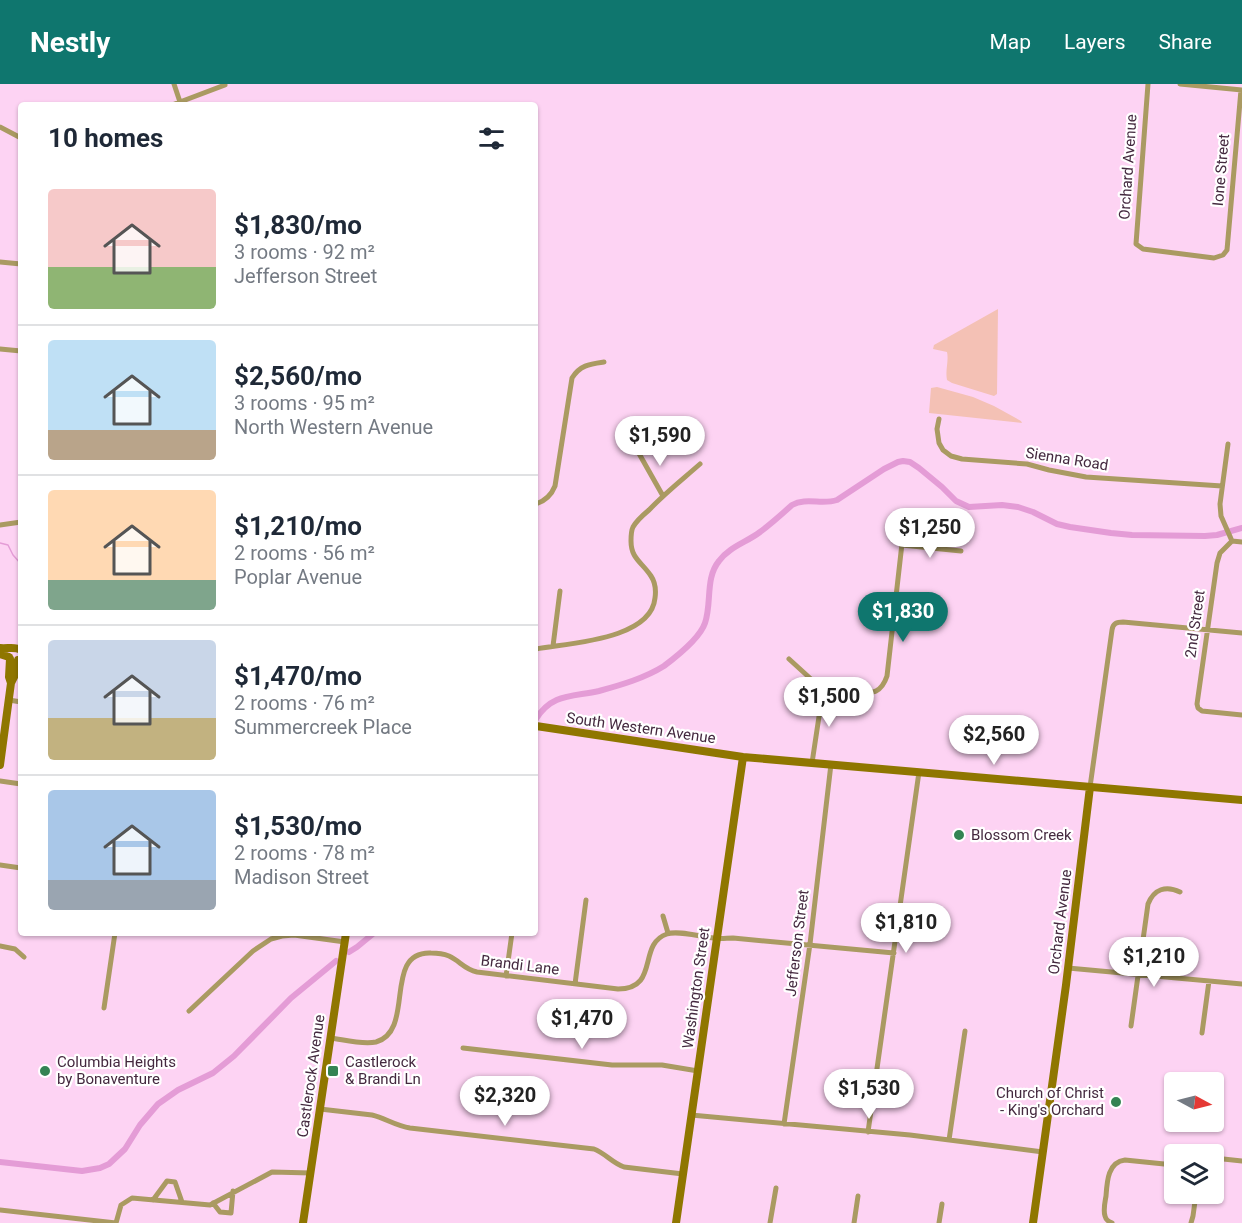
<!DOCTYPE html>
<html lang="en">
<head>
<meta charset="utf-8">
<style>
  :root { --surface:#fff; --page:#f6f6f7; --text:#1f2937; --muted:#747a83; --line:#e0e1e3; --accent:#0f766e }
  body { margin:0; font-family:Roboto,sans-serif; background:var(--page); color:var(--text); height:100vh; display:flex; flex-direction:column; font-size:22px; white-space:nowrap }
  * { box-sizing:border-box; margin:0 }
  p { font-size:20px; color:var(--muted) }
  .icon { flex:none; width:33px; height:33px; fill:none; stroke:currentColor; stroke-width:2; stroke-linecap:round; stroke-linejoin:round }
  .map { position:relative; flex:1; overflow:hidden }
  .drawer { position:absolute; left:18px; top:18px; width:520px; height:834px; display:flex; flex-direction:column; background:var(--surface); border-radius:6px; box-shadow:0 2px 4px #0004 }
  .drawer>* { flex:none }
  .needle { width:39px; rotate:97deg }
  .buttons { position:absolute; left:1164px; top:988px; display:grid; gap:12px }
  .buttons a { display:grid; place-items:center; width:60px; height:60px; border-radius:6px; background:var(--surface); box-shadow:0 2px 4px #0004; font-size:30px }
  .price { position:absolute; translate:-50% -51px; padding:0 14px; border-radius:21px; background:#fff; color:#222; font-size:20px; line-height:39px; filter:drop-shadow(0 2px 3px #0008) }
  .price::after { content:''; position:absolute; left:50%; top:36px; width:18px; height:14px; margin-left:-9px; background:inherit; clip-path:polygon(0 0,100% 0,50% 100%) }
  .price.selected { background:var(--accent); color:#fff }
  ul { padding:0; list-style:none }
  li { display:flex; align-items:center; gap:18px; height:150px; padding:0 30px }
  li+li { border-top:2px solid var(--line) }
  li span { display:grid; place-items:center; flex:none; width:168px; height:120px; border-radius:6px; color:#555 }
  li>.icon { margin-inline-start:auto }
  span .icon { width:72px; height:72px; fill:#fffc; stroke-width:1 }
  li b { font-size:26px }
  h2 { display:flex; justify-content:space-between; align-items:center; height:72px; padding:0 30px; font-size:26px }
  header { display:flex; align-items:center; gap:36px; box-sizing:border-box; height:84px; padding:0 30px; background:var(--accent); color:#fff }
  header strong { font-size:28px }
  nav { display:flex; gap:33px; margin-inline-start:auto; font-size:21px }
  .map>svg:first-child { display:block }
  .green { fill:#f4c1b5 }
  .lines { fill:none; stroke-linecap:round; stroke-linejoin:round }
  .stream { stroke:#e49cd6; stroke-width:1.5 }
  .canal { stroke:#e49cd6; stroke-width:6 }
  .street { stroke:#aa9a62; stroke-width:5 }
  .secondary { stroke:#8f7600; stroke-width:8 }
  .poi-dot { fill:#348353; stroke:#fff; stroke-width:2 }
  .labels { text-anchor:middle; stroke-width:4.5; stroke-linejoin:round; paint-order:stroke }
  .street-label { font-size:15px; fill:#44293f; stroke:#fff }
  .poi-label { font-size:15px; fill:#44293f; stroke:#fff; text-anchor:start }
</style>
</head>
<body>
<header>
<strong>Nestly</strong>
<nav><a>Map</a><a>Layers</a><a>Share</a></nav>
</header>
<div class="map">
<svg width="1242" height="1139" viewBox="0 0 1242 1139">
  <rect width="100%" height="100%" fill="#fdd3f3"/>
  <path class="green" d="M998,225L997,310L994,312L952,299L947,296C945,286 949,277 947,268L933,265L934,261Z
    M937,303L973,313L994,322L1021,337L1022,339L929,329L931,304Z"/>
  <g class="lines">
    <path class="stream" d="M0,459L8,461L13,471L21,480"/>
    <path class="canal" d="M536,635C552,609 573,613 599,607C621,601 645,594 664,582C676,573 700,554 705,539C712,519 705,494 719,477C729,463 747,458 760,448C771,440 782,430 792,421C806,413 822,421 837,416L884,385L898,378L903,377L910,378L919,384L942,403L956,417L969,423L1002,421L1018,423L1033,428L1057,440L1070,443L1111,449L1132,451L1205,452L1217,451L1242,444
      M349,868L357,863L374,849
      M0,1078L82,1087L100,1084L109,1080L125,1065L140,1041L158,1020L178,1006L213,989L234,972L291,914L336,877"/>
    <path class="street" d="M174,0L180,18
      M1148,0L1136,160L1143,165L1214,174L1223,171L1227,166L1241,6
      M1180,0L1242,6
      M172,21L225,1
      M0,43L21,54
      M0,178L21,180
      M0,265L21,267
      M939,335L937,345L939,359L943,366L951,372L962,375L1027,380L1049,386L1086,393L1222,402
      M1228,360L1220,420L1221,432L1232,457
      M637,366L663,412
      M536,420C545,417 551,412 555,402L572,294C580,281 590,280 604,278
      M0,441L21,438
      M1242,458L1232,457L1220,469L1217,479L1197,620L1198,624L1202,627L1242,631
      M902,461L961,467
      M553,562L560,507
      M536,565C568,559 651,556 655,514C656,507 655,498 651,492C642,478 631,475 631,457C631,452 631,447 633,443C637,436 643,431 649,426C665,409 683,395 700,380
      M789,575L823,606
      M823,606C833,606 869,611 876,607C882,604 885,598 887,592L905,433
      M9,616L21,618
      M812,679L823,606
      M0,697L21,700
      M1090,703L1112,546C1113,539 1117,538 1123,538L1242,549
      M0,781L21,784
      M663,832L668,849
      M0,862L15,865L24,873
      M1068,884L1242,900
      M506,892L512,849
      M575,900L586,816
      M104,924L115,849
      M189,927L253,867L271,855L282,852L294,851L345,858
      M1131,942L1148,820C1154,805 1166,801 1180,808
      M1202,949L1209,897
      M331,954C345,956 363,961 376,958C416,947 382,867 431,869C437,869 444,870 449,872C460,877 464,885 477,888L618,905C660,905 637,860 667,850C678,846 701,853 714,854C720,855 727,854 733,854L894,869
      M463,964L612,981H662L698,987
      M320,1025L372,1031C385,1034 396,1042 410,1044L594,1065C605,1069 612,1079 624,1083L683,1090
      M691,1031L910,1051L1043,1068
      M784,1040L810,860L831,680
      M868,1048L919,688
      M949,1056L965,947
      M1214,1074L1242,1077
      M153,1116L167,1097L175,1098L182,1118
      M213,1119L220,1128L231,1129L233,1107
      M0,1126L116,1139
      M116,1139L121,1121L132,1114L210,1121L272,1088L311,1089
      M770,1139L776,1104
      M854,1139L858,1112
      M939,1139L942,1120
      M1112,1139C1108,1137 1106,1136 1105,1132C1103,1126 1105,1118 1106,1112C1107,1097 1108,1078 1125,1076L1174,1081
      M1191,1139L1193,1132L1196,1110"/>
    <path class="secondary" d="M0,564C7,565 15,562 21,566
      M0,570L9,573
      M10,575L9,593L11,599
      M536,642L743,673L1242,716
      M0,681L11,599L14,593L18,576
      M303,1139L346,849
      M676,1139L743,673
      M1033,1139L1066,901L1090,703"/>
  </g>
  <g class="poi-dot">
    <circle cx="959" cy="751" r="6"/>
    <circle cx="45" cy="987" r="6"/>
    <rect x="327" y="981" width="12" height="12" rx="3"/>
    <circle cx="1116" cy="1018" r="6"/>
  </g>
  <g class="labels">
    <g class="street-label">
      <text transform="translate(1128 83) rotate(-86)" y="5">Orchard Avenue</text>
      <text transform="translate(1221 86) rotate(-85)" y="5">Ione Street</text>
      <text transform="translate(1067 375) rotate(9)" y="5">Sienna Road</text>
      <text transform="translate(1195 540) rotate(-82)" y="5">2nd Street</text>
      <text transform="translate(641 644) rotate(8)" y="5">South Western Avenue</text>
      <text transform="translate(1060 838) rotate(-83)" y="5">Orchard Avenue</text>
      <text transform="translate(797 859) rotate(-83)" y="5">Jefferson Street</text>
      <text transform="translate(520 881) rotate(7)" y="5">Brandi Lane</text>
      <text transform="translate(696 904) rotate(-82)" y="5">Washington Street</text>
      <text transform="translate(311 992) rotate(-82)" y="5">Castlerock Avenue</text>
    </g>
    <g class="poi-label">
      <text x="971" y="756">Blossom Creek</text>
      <text x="57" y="983">Columbia Heights<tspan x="57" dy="17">by Bonaventure</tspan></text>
      <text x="345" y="983">Castlerock<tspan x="345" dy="17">&amp; Brandi Ln</tspan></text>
      <text x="1104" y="1014" text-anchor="end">Church of Christ<tspan x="1104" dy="17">- King's Orchard</tspan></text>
    </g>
  </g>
</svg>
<div class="buttons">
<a><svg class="needle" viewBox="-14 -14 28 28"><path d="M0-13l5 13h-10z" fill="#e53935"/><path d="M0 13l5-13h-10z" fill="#747a83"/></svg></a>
<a><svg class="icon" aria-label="layers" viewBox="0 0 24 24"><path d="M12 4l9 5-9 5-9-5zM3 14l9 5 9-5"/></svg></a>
</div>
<b class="price" style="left:660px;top:383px">$1,590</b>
<b class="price" style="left:930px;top:475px">$1,250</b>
<b class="price selected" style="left:903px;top:559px">$1,830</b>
<b class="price" style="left:829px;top:644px">$1,500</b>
<b class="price" style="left:994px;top:682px">$2,560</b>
<b class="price" style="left:906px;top:870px">$1,810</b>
<b class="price" style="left:1154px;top:904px">$1,210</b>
<b class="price" style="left:582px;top:966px">$1,470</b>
<b class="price" style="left:869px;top:1036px">$1,530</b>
<b class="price" style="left:505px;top:1043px">$2,320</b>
<section class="drawer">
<h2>10 homes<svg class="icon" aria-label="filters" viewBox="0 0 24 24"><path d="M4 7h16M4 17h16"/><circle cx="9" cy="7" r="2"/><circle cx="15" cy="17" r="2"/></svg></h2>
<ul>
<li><span style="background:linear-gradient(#f6c9c9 65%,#8fb573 0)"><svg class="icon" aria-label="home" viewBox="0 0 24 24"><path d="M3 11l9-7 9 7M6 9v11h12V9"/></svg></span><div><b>$1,830/mo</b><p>3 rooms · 92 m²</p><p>Jefferson Street</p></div></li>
<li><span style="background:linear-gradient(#bfe0f5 75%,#b9a48a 0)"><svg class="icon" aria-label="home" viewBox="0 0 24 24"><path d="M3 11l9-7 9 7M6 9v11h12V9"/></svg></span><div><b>$2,560/mo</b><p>3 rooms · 95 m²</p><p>North Western Avenue</p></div></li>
<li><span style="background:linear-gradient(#ffd9b3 75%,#7fa58c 0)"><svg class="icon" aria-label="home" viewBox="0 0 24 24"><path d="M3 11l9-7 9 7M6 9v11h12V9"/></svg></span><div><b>$1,210/mo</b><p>2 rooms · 56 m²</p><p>Poplar Avenue</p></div></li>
<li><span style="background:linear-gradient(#c9d6e8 65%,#c2b280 0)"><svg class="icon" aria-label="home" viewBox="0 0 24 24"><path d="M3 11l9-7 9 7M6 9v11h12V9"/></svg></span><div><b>$1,470/mo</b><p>2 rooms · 76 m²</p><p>Summercreek Place</p></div></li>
<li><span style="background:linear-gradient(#a9c7e8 75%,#9aa5b1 0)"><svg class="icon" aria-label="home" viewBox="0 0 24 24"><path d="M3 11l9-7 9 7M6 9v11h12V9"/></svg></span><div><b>$1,530/mo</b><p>2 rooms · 78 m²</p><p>Madison Street</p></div></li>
</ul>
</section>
</div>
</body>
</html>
